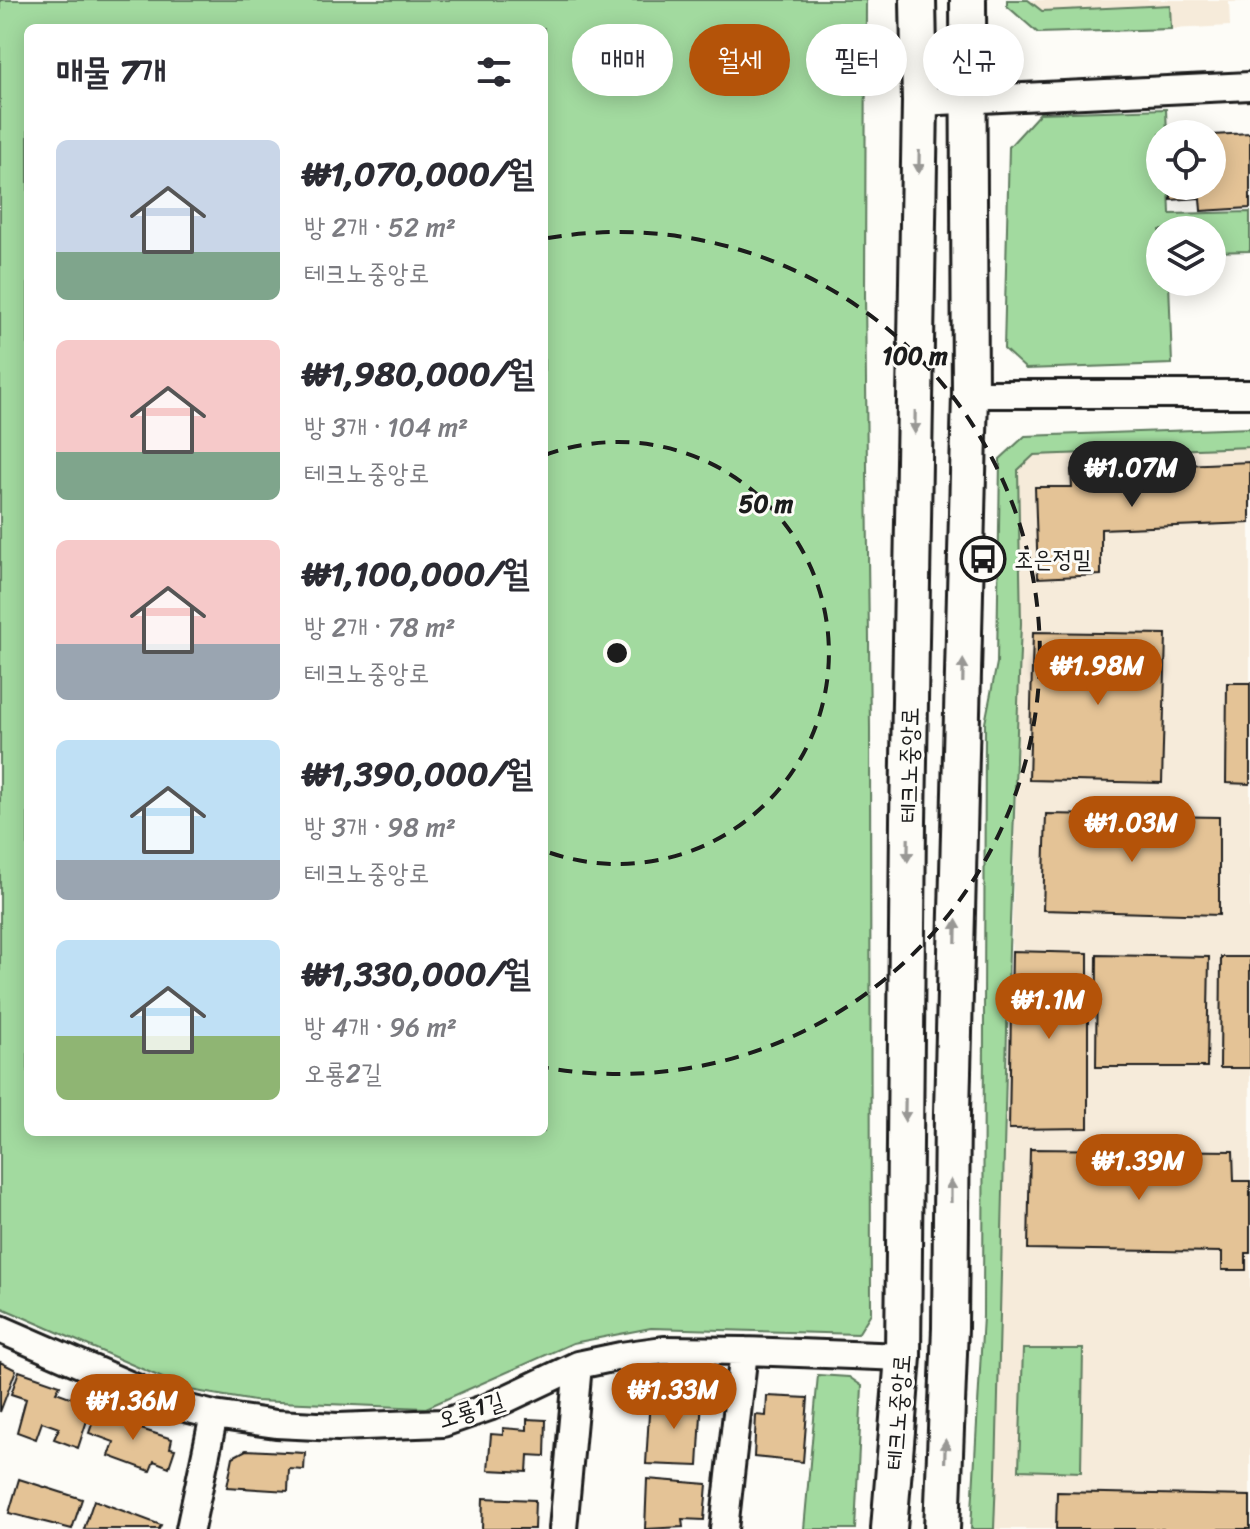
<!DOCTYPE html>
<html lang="ko">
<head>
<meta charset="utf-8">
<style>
  :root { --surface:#fff; --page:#f2f2f3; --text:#2b2b33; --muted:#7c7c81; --accent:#b45309 }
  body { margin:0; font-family:Sriracha,"Poor Story",sans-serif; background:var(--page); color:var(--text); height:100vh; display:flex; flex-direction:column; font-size:30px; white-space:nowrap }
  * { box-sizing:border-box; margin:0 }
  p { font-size:26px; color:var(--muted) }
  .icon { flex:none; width:44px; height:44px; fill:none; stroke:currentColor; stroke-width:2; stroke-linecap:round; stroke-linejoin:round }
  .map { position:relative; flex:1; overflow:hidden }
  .sheet { position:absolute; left:24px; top:24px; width:524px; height:1112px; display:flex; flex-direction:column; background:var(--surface); border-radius:12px; box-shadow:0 4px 20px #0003 }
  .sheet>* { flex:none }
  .guide { position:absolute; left:572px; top:24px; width:558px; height:72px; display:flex; gap:16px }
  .tools { position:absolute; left:1146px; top:120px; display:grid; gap:16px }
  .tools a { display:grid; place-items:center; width:80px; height:80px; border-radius:50%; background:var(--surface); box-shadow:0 4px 20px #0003; font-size:40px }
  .price { position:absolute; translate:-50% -68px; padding:0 18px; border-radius:28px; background:var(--accent); color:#fff; font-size:26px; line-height:52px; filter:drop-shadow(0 2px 4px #0008) }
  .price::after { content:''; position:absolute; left:50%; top:48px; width:24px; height:18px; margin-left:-12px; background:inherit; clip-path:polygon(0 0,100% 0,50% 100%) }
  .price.current { background:#222; color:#fff }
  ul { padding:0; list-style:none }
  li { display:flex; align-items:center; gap:24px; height:200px; padding:0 32px }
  li span { display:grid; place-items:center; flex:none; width:224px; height:160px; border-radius:12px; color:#555 }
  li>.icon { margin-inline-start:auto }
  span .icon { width:96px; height:96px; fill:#fffc; stroke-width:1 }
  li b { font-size:34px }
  h2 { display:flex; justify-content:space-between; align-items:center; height:96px; padding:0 32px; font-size:34px }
  .tag { padding:0 28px; border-radius:36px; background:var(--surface); box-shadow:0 4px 20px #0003; font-size:28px; line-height:72px }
  .tag.current { background:var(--accent); color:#fff }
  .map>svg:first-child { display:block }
  .built { fill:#f6ebda }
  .green { fill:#a2da9f; stroke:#5f7b5e; stroke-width:2; fill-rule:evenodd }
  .building { fill:#e4c396; stroke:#1c1c1c; stroke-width:2 }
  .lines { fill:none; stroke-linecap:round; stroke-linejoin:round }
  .minor-casing { stroke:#1c1c1c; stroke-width:32 }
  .major-casing { stroke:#1c1c1c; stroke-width:40 }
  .minor { stroke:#fdfcf7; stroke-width:26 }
  .major { stroke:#fdfcf7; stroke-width:34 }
  .oneway { fill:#989794 }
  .ring { fill:none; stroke:#1c1c1c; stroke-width:4; stroke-dasharray:14 10 }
  .labels { text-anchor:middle; stroke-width:6; stroke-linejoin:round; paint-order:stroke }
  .poi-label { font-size:24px; fill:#1c1c1c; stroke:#fdfcf7; text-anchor:start }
  .street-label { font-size:24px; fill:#1c1c1c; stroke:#fdfcf7 }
  .centre { fill:#1c1c1c; stroke:#fdfcf7; stroke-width:4 }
  .ring-label { font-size:24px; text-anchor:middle; font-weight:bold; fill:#1c1c1c; stroke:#fdfcf7; stroke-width:6; stroke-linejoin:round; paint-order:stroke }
</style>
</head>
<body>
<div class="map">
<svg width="1250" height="1529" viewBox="0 0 1250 1529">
  <rect width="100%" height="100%" fill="#fdfcf7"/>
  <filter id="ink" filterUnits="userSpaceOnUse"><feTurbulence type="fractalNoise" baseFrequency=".0125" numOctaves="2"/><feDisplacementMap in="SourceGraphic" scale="16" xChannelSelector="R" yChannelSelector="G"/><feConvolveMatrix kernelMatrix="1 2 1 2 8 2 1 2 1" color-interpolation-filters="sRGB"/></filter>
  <g filter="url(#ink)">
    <path class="built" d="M1028,0H1250V1L1229,2L1230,26L1171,29L1169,5L1042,11Z
      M1250,447V1529H994L1021,623L1018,470L1033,455Z"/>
    <path class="green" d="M0,0H866L865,295L870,728L871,1313L858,1334L651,1328L573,1343L426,1408L254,1401L190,1390L0,1307ZM28,28H544V1132H28Z
      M1007,0H1028L1042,11L1170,5L1171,29L1038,33L1007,6Z
      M1166,109L1167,134H1160V186H1169L1170,214L1250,212V251L1212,252V230H1160V282H1169L1172,364L1026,369L1004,349L1009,147L1040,113Z
      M1250,428V447L1034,455L1018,470L1021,623L1009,949L996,1476L994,1529H971L983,1316L985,723L997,663L1000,459L1025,436Z
      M1023,1349H1083L1081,1472L1019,1470Z
      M818,1375L849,1377L862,1386L855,1529H804Z"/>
    <path class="building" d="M1250,133V208L1201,211L1200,198L1171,200V186H1212V135Z
      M1250,462V523L1101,529V575L1038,578L1035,487H1072L1071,470Z
      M1033,632L1166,634L1162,783L1029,780Z
      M1227,683H1250V784L1226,783Z
      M1046,814L1219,817V915L1043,910Z
      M1012,951L1088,953V1128L1009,1129Z
      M1097,955L1209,957L1207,1067H1096Z
      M1221,957H1250V1068H1220Z
      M1030,1149L1233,1151L1234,1181H1250V1253H1246V1270H1222V1252L1028,1249Z
      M0,1362L16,1370L0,1412Z
      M19,1371L60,1385L56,1392L92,1405L78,1448L54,1439L59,1428L42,1422L36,1439L17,1432L26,1399L11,1394Z
      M767,1396L808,1398L803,1462L754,1457L756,1415L766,1416Z
      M650,1397L702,1398L698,1466L646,1464Z
      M96,1413L116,1419L118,1414L140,1421L138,1428L172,1439L170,1448L175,1449L169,1467L154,1461L150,1471L109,1456L114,1442L89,1433Z
      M527,1419L546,1420L545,1456L528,1455L527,1472L488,1470L491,1434L503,1435V1428L527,1430Z
      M246,1450L305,1453L304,1470L289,1469L288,1491L227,1487L233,1457Z
      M19,1479L82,1499L72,1529L9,1513Z
      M647,1479L707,1484L704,1520L682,1519L683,1527L645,1529Z
      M1057,1492L1250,1496V1529H1056Z
      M483,1498L535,1500L534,1529H482Z
      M94,1500L161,1525L159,1529H84Z"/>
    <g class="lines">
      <g class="minor-casing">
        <path id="minor" d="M920,102L1250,86
          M970,394H1250
          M0,1329L177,1406L214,1415L276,1424L338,1427L443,1423L489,1407L578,1365L621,1356L664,1350L744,1351L903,1357
          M190,1529L214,1415
          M563,1529L578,1365
          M724,1529L744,1351"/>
      </g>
      <g class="major-casing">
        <path id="major" d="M889,1529L903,1357L908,821L920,102L918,0
          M942,1529L950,1328L952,1112L970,394L968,0"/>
      </g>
      <use href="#minor" class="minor"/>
      <use href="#major" class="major"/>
    </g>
    <defs><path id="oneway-solid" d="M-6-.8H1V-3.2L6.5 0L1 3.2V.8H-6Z" transform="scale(2)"/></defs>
    <g class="oneway">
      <use href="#oneway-solid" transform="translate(919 162) rotate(91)"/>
      <use href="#oneway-solid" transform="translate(915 422) rotate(91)"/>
      <use href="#oneway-solid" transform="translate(963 671) rotate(-89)"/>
      <use href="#oneway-solid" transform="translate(908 850) rotate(91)"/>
      <use href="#oneway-solid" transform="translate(956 931) rotate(-89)"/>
      <use href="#oneway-solid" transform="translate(905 1110) rotate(91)"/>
      <use href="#oneway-solid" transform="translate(951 1191) rotate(-90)"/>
      <use href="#oneway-solid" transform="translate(945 1451) rotate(-88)"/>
    </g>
  </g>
  <g class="ring">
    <path d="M545 455A211 211 0 1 1 545 851"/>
    <path d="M548 238A421 421 0 1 1 548 1068"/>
  </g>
  <defs>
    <g id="bus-ring" transform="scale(2.3)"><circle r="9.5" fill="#fdfcf7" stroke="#1c1c1c" stroke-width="1.5"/><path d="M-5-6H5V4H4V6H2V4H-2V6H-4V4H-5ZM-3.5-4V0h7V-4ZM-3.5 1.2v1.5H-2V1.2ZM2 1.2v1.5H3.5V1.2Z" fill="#1c1c1c"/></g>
  </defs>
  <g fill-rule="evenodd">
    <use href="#bus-ring" x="983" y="559"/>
  </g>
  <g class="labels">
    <g class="poi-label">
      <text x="1014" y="567">조은정밀</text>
    </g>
    <g class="street-label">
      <text transform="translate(909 765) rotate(-89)" y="8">테크노중앙로</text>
      <text transform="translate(471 1410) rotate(-18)" y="8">오룡1길</text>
      <text transform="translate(898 1412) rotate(-86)" y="8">테크노중앙로</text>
    </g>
  </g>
  <circle cx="617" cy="653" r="12" class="centre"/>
  <g class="ring-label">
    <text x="915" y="364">100 m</text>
    <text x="766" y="512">50 m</text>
  </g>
</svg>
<div class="tools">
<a><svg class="icon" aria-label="locate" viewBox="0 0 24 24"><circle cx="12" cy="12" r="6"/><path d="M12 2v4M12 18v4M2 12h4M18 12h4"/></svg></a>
<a><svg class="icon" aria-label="layers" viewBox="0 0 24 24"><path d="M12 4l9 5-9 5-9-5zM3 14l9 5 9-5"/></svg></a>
</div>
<b class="price current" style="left:1132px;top:509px">₩1.07M</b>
<b class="price" style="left:1098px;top:707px">₩1.98M</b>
<b class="price" style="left:1132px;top:864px">₩1.03M</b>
<b class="price" style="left:1049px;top:1041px">₩1.1M</b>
<b class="price" style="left:1139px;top:1202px">₩1.39M</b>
<b class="price" style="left:674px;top:1431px">₩1.33M</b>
<b class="price" style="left:133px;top:1442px">₩1.36M</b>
<div class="guide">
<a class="tag">매매</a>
<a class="tag current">월세</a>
<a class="tag">필터</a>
<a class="tag">신규</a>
</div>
<section class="sheet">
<h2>매물 7개<svg class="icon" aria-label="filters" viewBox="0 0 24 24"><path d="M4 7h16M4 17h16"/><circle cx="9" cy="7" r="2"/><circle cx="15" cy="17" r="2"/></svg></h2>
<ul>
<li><span style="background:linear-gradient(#c9d6e8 70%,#7fa58c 0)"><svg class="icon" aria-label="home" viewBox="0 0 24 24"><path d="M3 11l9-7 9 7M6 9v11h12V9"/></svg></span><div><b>₩1,070,000/월</b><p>방 2개 · 52 m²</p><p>테크노중앙로</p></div></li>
<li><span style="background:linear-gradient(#f6c9c9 70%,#7fa58c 0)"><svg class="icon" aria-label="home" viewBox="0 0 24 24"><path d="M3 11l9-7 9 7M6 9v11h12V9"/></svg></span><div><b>₩1,980,000/월</b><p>방 3개 · 104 m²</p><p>테크노중앙로</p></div></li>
<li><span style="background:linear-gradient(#f6c9c9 65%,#9aa5b1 0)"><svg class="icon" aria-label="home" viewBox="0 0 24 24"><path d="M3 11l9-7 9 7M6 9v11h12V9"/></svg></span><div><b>₩1,100,000/월</b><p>방 2개 · 78 m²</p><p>테크노중앙로</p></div></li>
<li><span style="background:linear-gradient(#bfe0f5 75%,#9aa5b1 0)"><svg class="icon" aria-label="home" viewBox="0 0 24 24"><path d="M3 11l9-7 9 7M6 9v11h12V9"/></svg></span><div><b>₩1,390,000/월</b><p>방 3개 · 98 m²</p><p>테크노중앙로</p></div></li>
<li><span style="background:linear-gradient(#bfe0f5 60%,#8fb573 0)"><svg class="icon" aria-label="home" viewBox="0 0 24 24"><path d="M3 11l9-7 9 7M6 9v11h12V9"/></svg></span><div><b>₩1,330,000/월</b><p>방 4개 · 96 m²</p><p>오룡2길</p></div></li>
</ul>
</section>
</div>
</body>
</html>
